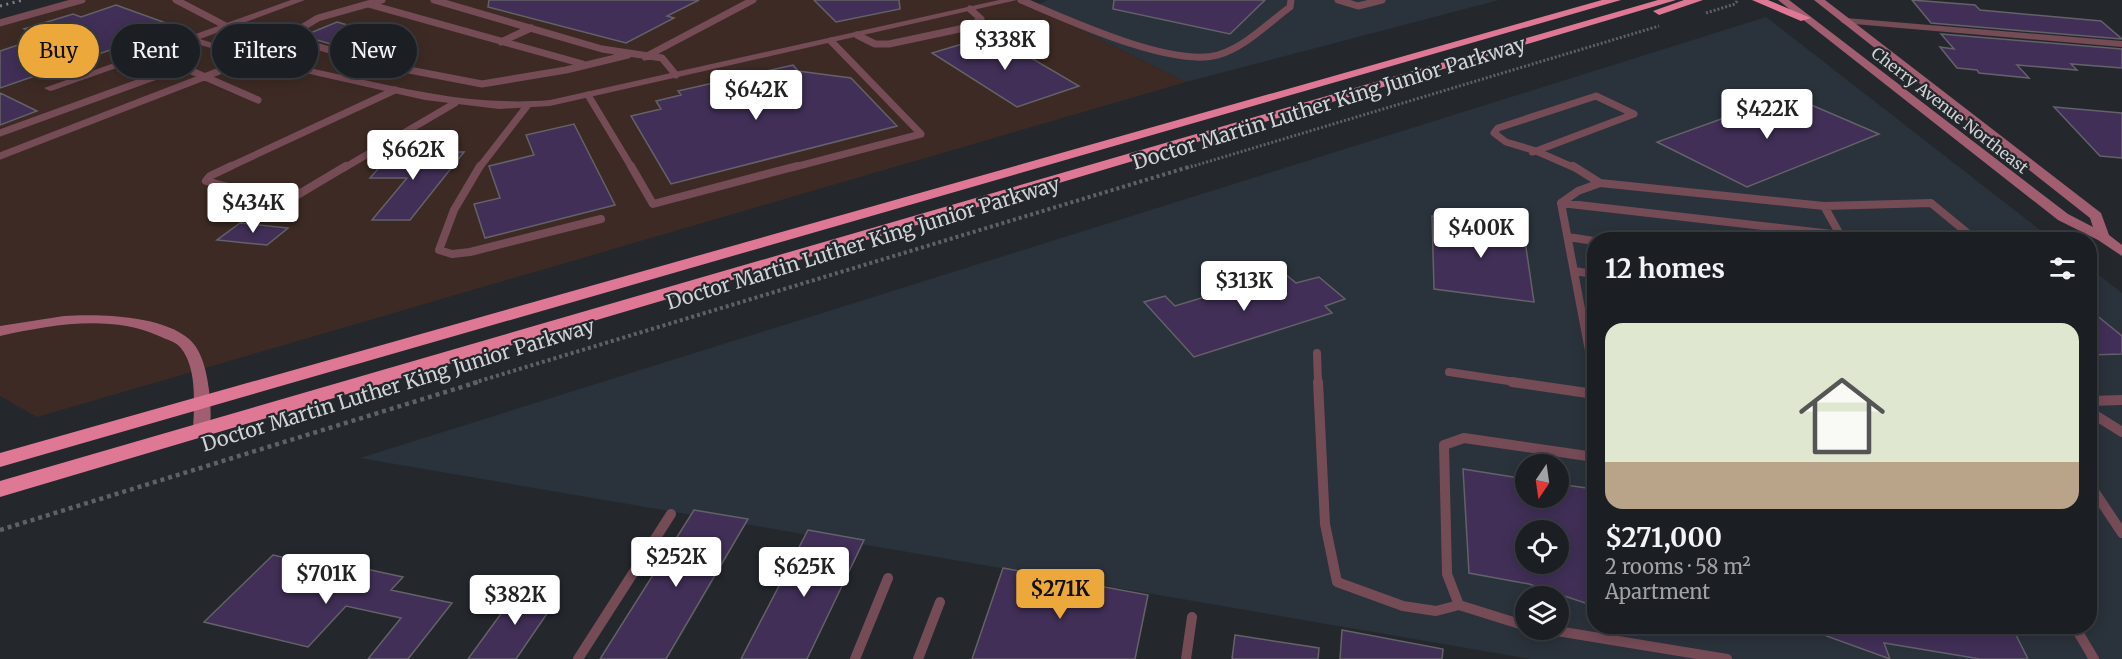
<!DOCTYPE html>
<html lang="en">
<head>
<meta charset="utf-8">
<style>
  :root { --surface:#1b1e22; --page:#24272a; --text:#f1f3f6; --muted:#a0a2a5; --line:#393c40; --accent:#eda83b }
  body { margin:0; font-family:Merriweather,serif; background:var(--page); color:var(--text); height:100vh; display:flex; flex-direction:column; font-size:22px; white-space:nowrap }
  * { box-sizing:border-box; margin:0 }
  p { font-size:20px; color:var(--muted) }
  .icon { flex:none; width:33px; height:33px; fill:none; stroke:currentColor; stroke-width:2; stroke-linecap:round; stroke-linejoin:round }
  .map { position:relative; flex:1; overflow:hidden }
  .sheet { position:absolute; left:1587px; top:232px; width:510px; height:402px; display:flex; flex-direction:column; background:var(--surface); border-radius:24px; box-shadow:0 3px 15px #0003,0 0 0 2px var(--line) }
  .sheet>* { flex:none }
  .guide { position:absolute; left:18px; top:24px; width:570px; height:54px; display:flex; gap:12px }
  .needle { width:39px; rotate:193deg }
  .fabs { position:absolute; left:1515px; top:454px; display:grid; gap:12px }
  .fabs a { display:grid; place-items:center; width:54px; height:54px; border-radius:50%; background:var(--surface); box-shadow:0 3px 15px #0003,0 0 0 2px var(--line); font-size:30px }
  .price { position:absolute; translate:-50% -51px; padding:0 14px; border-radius:6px; background:#fff; color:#222; font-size:20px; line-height:39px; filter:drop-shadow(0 2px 3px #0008) }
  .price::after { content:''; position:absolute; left:50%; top:36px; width:18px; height:14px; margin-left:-9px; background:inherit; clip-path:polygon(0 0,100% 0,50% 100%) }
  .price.on { background:var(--accent); color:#111 }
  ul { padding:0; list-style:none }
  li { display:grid; align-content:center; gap:12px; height:318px; padding:0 18px }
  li+li { border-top:2px solid var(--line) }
  li span { display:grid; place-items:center; height:186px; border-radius:18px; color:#555 }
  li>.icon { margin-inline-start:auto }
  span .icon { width:108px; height:108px; fill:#fffc; stroke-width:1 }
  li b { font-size:26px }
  h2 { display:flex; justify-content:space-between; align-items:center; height:72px; padding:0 18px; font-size:26px }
  .pill { padding:0 21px; border-radius:27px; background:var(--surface); box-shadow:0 3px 15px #0003,0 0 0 2px var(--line); font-size:21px; line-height:54px }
  .pill.on { background:var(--accent); color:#111 }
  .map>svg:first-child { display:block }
  .built { fill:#2a323b; fill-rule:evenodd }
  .industrial { fill:#3d2a24 }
  .building { fill:#412f57; stroke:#646268; stroke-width:1.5; fill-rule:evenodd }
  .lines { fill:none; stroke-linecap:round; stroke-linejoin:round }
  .path-far2 { stroke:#5e6266; stroke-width:3; stroke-dasharray:2 2; stroke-linecap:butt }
  .path-far1 { stroke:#5e6266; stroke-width:4; stroke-dasharray:3 3; stroke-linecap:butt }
  .path { stroke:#5e6266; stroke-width:4.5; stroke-dasharray:4 4; stroke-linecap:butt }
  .lane-far2 { stroke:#754b56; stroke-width:7 }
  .lane-far1 { stroke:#754b56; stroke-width:8 }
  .lane { stroke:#754b56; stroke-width:10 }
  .street { fill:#754b56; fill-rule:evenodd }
  .secondary { fill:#a05e70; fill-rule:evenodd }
  .highway { fill:#de7895; fill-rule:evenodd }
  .rail { stroke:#7d8084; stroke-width:3; stroke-dasharray:2 4.5; stroke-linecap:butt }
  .labels { text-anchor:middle; stroke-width:4.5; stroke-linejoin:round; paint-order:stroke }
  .far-street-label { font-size:16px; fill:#d0d3d6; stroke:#24282d }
  .street-label { font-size:20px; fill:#d0d3d6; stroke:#24282d }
</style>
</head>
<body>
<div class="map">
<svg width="2122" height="659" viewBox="0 0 2122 659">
  <rect width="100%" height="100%" fill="#24282d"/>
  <path class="built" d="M1047,0H1499L1186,82L1035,7Z
    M1766,17L2053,240H1594V627H2090V268L2122,293V659H1531L360,458ZM1526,465H1558V498H1526ZM1526,531H1558V564H1526ZM1526,597H1558V630H1526Z"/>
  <path class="industrial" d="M67,0H1021L1186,82L37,417L0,396V19Z"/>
  <path class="building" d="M489,0H699L667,16L674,18L626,43L488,7Z
    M814,0H899L900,9L836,22Z
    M1114,0H1265L1230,34L1113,9Z
    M1912,0L1975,5L1980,10L2101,21L2122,39L1931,23Z
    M116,5L177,27L0,88V51L42,37L24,29L73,14L81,17Z
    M337,22L398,40L365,54L303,36Z
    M1941,34L2122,49V68L2071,64L2077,70L2017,65L2029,78L1979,73L1977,70L1957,68L1940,47L1954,49Z
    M992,35L1079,86L1017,107L932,53Z
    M793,65L798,71L851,78L897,126L671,184L631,116L661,109L656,101L681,95L678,91Z
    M0,93L37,111L0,125Z
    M1788,95L1879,134L1747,187L1657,142Z
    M2054,107L2122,113V158L2100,156Z
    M574,124L615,205L485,238L474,204L500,198L489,166L534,155L526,135Z
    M393,152H464L410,220H372L407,178H370Z
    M1432,216L1523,227L1534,302L1434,289Z
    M240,223L288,228L267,245L217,240Z
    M1284,273L1296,283L1319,277L1345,299L1325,306L1332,313L1194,357L1144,302L1165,296L1175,306Z
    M2090,310L2122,336V354L2090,355Z
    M1463,469L1526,479V498H1558V484L1594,489V606L1529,584L1469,573ZM1526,531H1558V564H1526Z
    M694,510L748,519L666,659H600Z
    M808,530L864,540L807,659H741Z
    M273,555L352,573L357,567L403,577L391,590L452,603L408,659H368L401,618L346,606L308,647L204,622Z
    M1003,568L1148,595L1135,659H972Z
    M519,589L559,596L516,659H468Z
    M1810,627H2012L2028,659H1980L1884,643L1890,659L1810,630Z
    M1342,630L1443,649L1442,659H1340Z
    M1235,635L1319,648L1318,659H1232Z"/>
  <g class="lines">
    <path class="path-far2" d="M1706,13L1735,4L1738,0
      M1187,168L1659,26"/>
    <path class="path-far1" d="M473,383L1192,166"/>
    <path class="path" d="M0,530L478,382"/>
    <path class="lane-far2" d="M176,0L226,26
      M382,0L318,18L290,35L295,40L378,64L482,84L566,70L628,55
      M434,0L602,49L662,58L676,75
      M1021,0C1066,19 1171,68 1218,55C1245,47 1267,24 1290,7L1291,0
      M1338,0L1358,6L1382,0
      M368,4L583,64
      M0,23L82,0
      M857,35L875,44H889L969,27L981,19L970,9
      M501,42L531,28
      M645,57L753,0
      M588,95L632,168
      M1596,96L1634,114L1536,151L1506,142L1494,133L1498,128Z
      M0,133L176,69H187L258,100
      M1536,151L1575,168
      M1532,152L1536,151
      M0,156L253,58
      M227,168L395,90
      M344,168L455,103
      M479,168L527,106
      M791,168L921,134L831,41"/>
    <path class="lane-far1" d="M231,166L210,176L206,181L279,201L289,200L346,166
      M480,166L454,210L439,250L452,254L470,252L601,219
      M631,166L653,204L797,166
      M1573,166L1600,183
      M1561,203L1841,235
      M1824,206L1931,203L1976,240
      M1568,237L1594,241
      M1574,271L1594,274
      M1594,352L1589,351L1561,203L1578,191L1600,183L1824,206L1843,240
      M1317,353L1318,383
      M1449,372L1522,383"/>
    <path class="lane" d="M1318,382L1325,524L1337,582L1403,606L1436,611L1459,605
      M1512,382L1594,394
      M2090,401L2122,400
      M2090,412L2122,432
      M2090,485L2122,533
      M1526,626L1459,605L1447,574L1444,445L1464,438L1594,457
      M2075,627L2094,659
      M1551,630L1727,659
      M578,659L671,514
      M855,659L888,578
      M918,659L940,602
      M1186,659L1192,617"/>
    <path class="street" d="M291,0H305L200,39C249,55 300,66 351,77C417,92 481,106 550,100L999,0H1017L550,106L499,109L425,100L270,65L190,42L54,90L50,91L44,88Z
      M1846,18L2122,41V47L1842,23L1841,21Z"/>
    <path class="secondary" d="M1778,0H1789L2068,214L2093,227L2090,218L1814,0H1825L2101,213L2109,235L2122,245V256L2098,240L2058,220Z
      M64,316C99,314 161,315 189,339C202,350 207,373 209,390C210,402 213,424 207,435H195L193,431C194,406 198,366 179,346C174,341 165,339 159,336C110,314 50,325 0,336V326Z"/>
    <path class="highway" d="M1602,0H1621L0,467V453Z
      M1658,0H1676L0,497V481Z
      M1684,0H1703L1659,15L1653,11Z
      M1752,0H1768L1811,18L1801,21Z"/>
    <path class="rail" d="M0,6L23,0"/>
  </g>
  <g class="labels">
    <g class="far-street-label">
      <text transform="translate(1950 110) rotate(38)" y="6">Cherry Avenue Northeast</text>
    </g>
    <g class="street-label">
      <text transform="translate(1329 103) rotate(-17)" y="7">Doctor Martin Luther King Junior Parkway</text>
      <text transform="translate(863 243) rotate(-17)" y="7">Doctor Martin Luther King Junior Parkway</text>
      <text transform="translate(398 385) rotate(-17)" y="7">Doctor Martin Luther King Junior Parkway</text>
    </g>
  </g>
</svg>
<div class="fabs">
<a><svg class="needle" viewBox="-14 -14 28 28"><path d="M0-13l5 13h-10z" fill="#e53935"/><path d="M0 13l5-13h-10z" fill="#a0a2a5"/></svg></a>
<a><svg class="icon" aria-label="locate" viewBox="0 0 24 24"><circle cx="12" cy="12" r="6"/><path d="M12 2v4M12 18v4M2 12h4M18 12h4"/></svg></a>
<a><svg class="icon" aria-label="layers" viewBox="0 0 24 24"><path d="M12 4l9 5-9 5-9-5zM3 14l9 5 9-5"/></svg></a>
</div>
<b class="price" style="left:1005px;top:71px">$338K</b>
<b class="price" style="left:756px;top:121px">$642K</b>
<b class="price" style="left:1767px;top:140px">$422K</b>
<b class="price" style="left:413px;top:181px">$662K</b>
<b class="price" style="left:253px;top:234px">$434K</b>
<b class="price" style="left:1481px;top:259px">$400K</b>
<b class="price" style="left:1244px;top:312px">$313K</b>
<b class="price" style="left:676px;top:588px">$252K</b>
<b class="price" style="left:804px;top:598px">$625K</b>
<b class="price" style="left:326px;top:605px">$701K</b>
<b class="price on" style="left:1060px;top:620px">$271K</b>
<b class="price" style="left:515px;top:626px">$382K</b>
<div class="guide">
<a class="pill on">Buy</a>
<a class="pill">Rent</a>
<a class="pill">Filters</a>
<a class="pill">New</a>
</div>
<section class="sheet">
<h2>12 homes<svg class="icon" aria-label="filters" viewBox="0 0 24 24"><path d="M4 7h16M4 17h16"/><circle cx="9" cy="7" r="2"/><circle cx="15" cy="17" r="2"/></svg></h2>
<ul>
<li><span style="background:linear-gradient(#dfe7d0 75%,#b9a48a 0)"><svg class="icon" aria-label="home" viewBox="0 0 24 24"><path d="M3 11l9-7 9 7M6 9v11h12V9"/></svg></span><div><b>$271,000</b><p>2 rooms · 58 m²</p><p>Apartment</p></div></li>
</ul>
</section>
</div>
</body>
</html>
